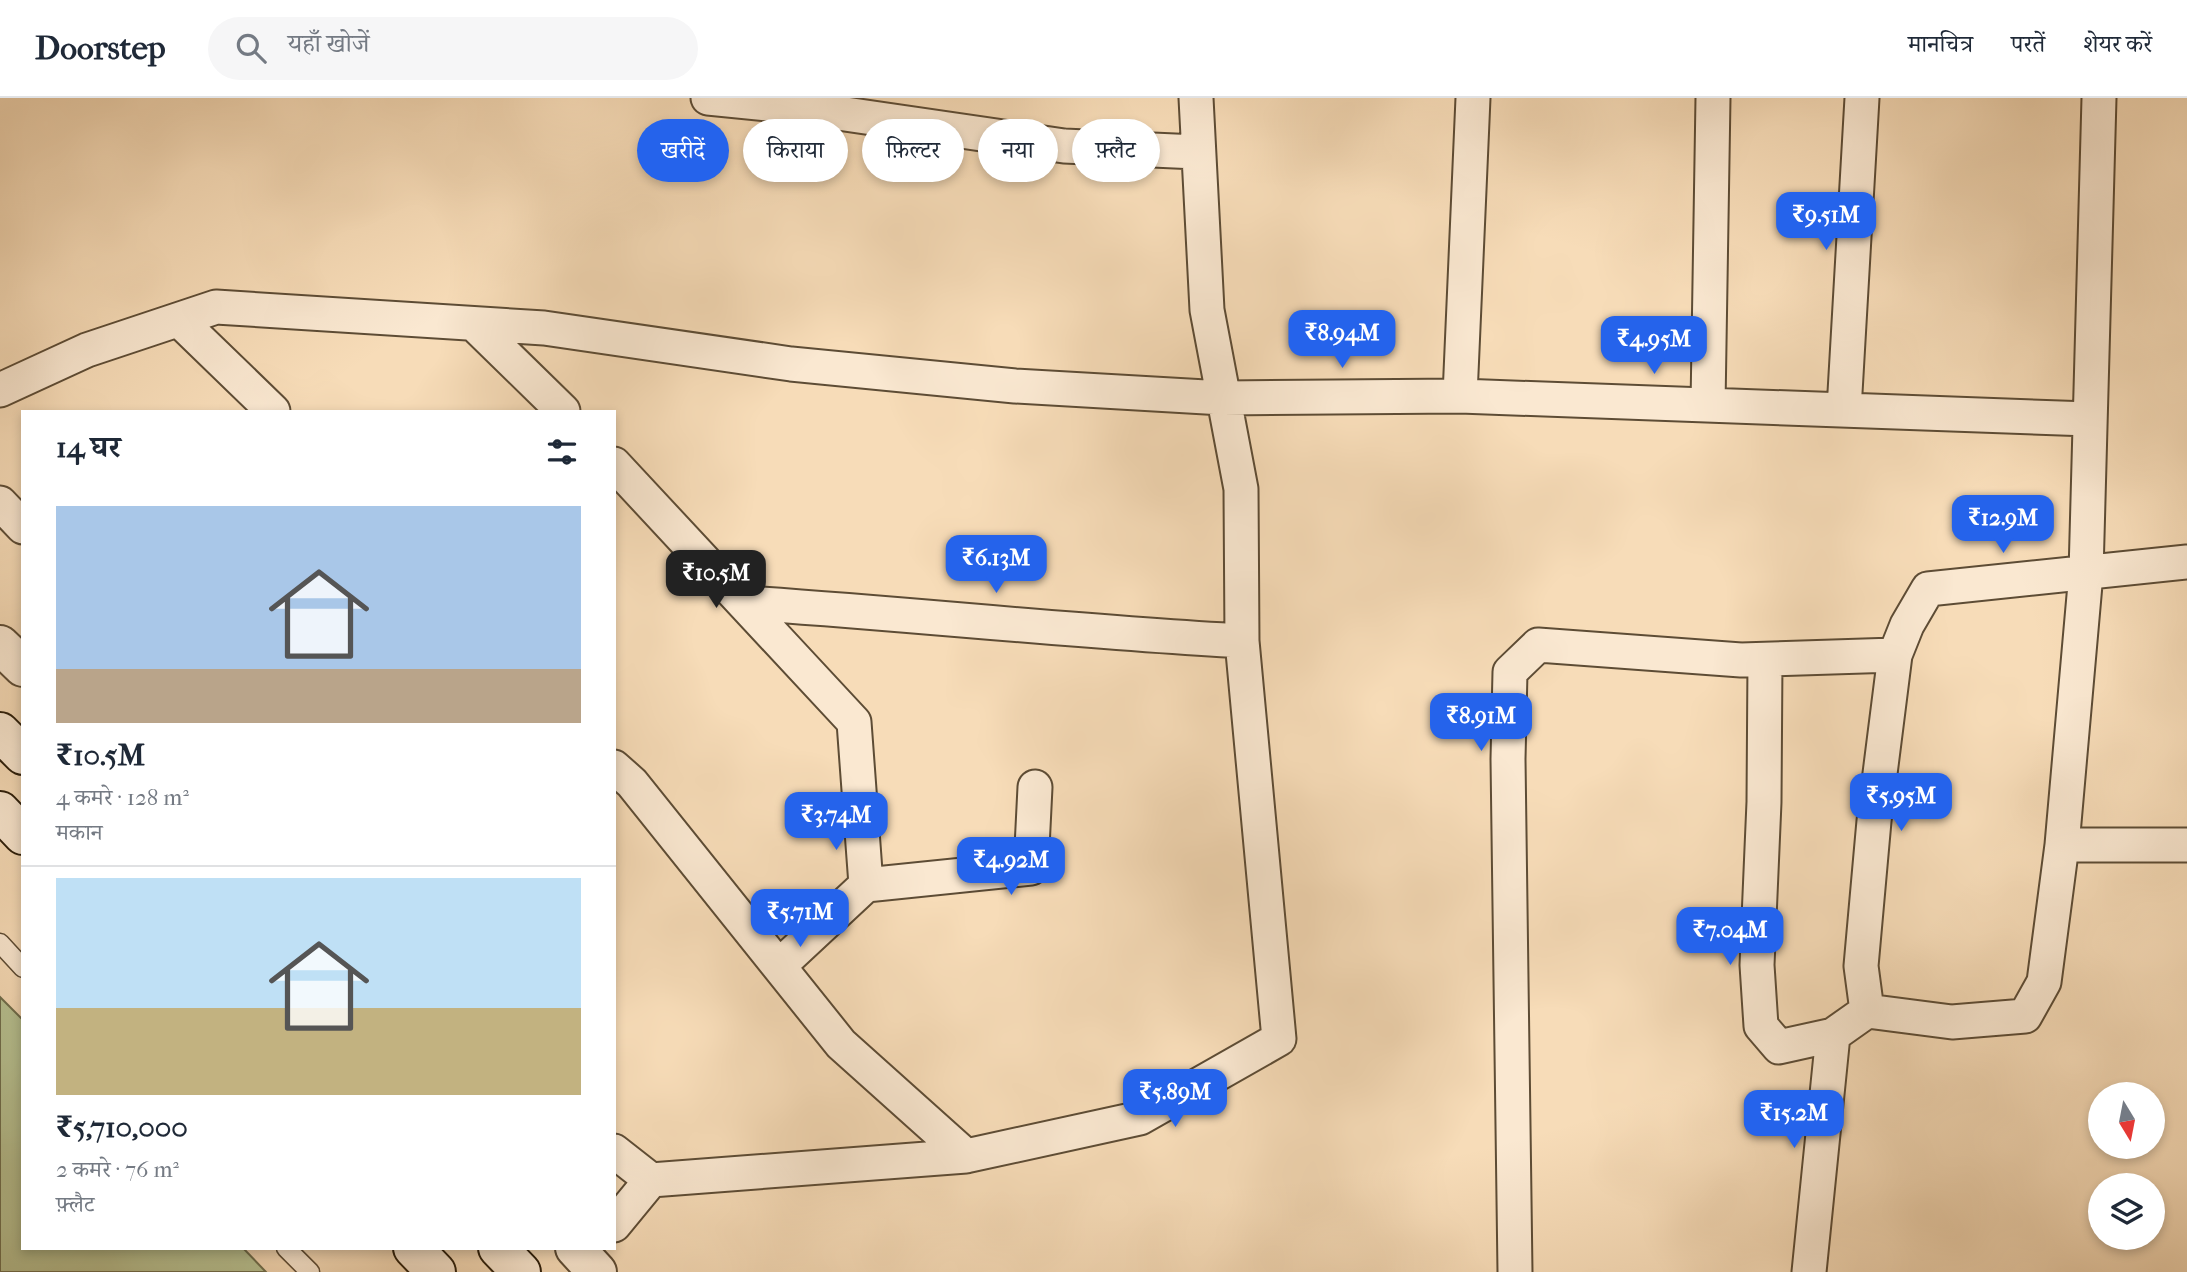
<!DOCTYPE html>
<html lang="hi">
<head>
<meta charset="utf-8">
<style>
  :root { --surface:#fff; --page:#f6f6f7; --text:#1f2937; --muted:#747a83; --line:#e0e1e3; --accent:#2563eb }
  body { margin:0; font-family:"IM FELL French Canon","Noto Serif Devanagari",serif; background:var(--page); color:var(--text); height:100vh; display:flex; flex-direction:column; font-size:26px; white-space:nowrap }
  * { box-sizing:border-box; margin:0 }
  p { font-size:23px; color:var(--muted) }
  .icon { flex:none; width:38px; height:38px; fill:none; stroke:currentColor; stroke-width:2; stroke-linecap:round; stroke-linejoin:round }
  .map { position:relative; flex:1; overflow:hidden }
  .details { position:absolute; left:21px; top:312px; width:595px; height:840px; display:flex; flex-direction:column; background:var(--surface); border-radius:0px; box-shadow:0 4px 10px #0003 }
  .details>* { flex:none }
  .hud { position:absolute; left:637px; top:21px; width:665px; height:63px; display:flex; gap:14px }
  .needle { width:46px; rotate:170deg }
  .tools { position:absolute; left:2088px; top:984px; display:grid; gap:14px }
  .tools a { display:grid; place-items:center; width:77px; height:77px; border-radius:50%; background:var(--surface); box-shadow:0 4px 10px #0003; font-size:35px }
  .price { position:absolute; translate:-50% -60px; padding:0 16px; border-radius:14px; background:var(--accent); color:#fff; font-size:23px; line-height:46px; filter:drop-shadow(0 2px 4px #0008) }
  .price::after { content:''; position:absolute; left:50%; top:42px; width:21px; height:16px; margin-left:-10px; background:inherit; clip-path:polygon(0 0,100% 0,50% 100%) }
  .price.on { background:#222; color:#fff }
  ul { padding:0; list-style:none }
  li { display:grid; align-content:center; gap:14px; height:371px; padding:0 35px }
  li+li { border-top:2px solid var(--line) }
  li span { display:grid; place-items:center; height:217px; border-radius:0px; color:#555 }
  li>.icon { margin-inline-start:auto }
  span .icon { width:126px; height:126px; fill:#fffc; stroke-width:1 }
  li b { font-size:30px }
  h2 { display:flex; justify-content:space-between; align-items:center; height:84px; padding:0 35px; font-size:30px }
  .chip { padding:0 24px; border-radius:32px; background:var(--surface); box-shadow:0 4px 10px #0003; font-size:24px; line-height:63px }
  .chip.on { background:var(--accent); color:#fff }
  header { display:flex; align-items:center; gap:42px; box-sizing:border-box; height:98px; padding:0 35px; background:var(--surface); border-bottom:2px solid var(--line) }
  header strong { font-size:33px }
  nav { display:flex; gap:38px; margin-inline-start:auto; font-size:24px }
  .search { width:490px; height:63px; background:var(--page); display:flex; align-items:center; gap:18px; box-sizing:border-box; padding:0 24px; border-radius:38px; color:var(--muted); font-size:26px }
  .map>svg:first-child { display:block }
  .green { fill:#b7c293; stroke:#706f4e; stroke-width:2 }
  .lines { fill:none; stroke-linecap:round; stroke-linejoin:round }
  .service-casing { stroke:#5d4c35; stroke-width:21 }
  .minor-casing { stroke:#5d4c35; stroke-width:37 }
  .tertiary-casing { stroke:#5d4c35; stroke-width:42 }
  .secondary-casing { stroke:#2a1c09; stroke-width:42 }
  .service { stroke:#fae8d1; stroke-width:18 }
  .minor { stroke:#fae8d1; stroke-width:33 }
  .tertiary { stroke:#fae8d1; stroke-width:38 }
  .secondary { stroke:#fae8d1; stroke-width:38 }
</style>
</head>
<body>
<header>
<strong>Doorstep</strong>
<div class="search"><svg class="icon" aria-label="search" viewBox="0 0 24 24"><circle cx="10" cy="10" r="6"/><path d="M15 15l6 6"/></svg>यहाँ खोजें</div>
<nav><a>मानचित्र</a><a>परतें</a><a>शेयर करें</a></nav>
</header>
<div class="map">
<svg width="2187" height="1174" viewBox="0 0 2187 1174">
  <rect width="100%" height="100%" fill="#f7dcb8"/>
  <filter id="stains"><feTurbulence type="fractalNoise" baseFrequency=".00286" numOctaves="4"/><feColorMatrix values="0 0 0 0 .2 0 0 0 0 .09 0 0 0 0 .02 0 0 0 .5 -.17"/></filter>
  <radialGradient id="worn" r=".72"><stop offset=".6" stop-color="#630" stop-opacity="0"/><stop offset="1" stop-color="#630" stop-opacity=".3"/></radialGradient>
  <path class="green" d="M0,899L23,922V1150H243L266,1174H0Z"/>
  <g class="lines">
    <g class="service-casing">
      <path id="service" d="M0,845L23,870
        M286,1150L310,1174"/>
    </g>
    <g class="minor-casing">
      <path id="minor" d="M708,0L797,9L1064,48L1197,54
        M1473,0L1460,298L2089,321
        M179,222L273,313
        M474,226L563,313
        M0,292L87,252L216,209L544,230L791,266L1015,288L1223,300L1460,298
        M1708,307L1713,0
        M1844,312L1862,0
        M614,366L854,624L866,787L779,868
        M0,405L23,429
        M746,505C912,516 1077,534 1242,543
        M1765,562L1764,704L1757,867L1761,928L1779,949L1833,937L1867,913L1952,924L2025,918L2044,884L2062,747L2086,475L2099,0
        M614,669L632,685L841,946L966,1058
        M2062,747H2187
        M866,787L1031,770L1035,689
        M1867,913L1861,868L1874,723L1895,557L1907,527L1928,491L2187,464
        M614,1053L651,1082
        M614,1127L651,1082L966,1058L1140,1020L1279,941L1242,543L1241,391L1207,212L1196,0
        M1515,1174L1508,661L1510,574L1538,547L1741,562L1895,557
        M1809,1174L1833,937"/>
    </g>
    <g class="tertiary-casing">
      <path id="tertiary" d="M0,547L23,569
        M575,1150L597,1174"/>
    </g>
    <g class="secondary-casing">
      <path id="secondary" d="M0,634L23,657
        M0,713L23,737
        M413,1150L436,1174
        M498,1150L521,1174"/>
    </g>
    <use href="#service" class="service"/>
    <use href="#minor" class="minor"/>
    <use href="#tertiary" class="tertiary"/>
    <use href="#secondary" class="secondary"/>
  </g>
  <rect width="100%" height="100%" filter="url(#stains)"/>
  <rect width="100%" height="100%" fill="url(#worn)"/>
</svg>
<div class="tools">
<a><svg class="needle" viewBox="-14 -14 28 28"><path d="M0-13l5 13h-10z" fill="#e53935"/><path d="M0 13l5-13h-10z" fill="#747a83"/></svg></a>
<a><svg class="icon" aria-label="layers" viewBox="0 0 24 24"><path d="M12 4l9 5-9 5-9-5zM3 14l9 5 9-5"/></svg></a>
</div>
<b class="price" style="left:1826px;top:154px">₹9.51M</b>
<b class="price" style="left:1342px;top:272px">₹8.94M</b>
<b class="price" style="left:1654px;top:278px">₹4.95M</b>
<b class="price" style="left:2003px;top:457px">₹12.9M</b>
<b class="price" style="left:996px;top:497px">₹6.13M</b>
<b class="price on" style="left:716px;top:512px">₹10.5M</b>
<b class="price" style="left:1481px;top:655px">₹8.91M</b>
<b class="price" style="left:1901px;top:735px">₹5.95M</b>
<b class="price" style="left:836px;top:754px">₹3.74M</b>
<b class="price" style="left:1011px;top:799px">₹4.92M</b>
<b class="price" style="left:800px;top:851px">₹5.71M</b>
<b class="price" style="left:1730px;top:869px">₹7.04M</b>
<b class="price" style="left:1175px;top:1031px">₹5.89M</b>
<b class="price" style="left:1794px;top:1052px">₹15.2M</b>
<div class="hud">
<a class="chip on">खरीदें</a>
<a class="chip">किराया</a>
<a class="chip">फ़िल्टर</a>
<a class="chip">नया</a>
<a class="chip">फ़्लैट</a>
</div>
<section class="details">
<h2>14 घर<svg class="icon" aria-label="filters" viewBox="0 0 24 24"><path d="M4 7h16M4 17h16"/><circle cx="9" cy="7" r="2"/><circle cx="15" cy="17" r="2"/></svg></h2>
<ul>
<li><span style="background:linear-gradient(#a9c7e8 75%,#b9a48a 0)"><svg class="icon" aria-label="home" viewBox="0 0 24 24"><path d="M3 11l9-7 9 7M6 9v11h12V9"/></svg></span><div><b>₹10.5M</b><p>4 कमरे · 128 m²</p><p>मकान</p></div></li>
<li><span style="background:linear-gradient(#bfe0f5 60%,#c2b280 0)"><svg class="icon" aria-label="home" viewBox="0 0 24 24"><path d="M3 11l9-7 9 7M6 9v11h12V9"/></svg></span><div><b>₹5,710,000</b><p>2 कमरे · 76 m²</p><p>फ़्लैट</p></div></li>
</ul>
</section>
</div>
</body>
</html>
